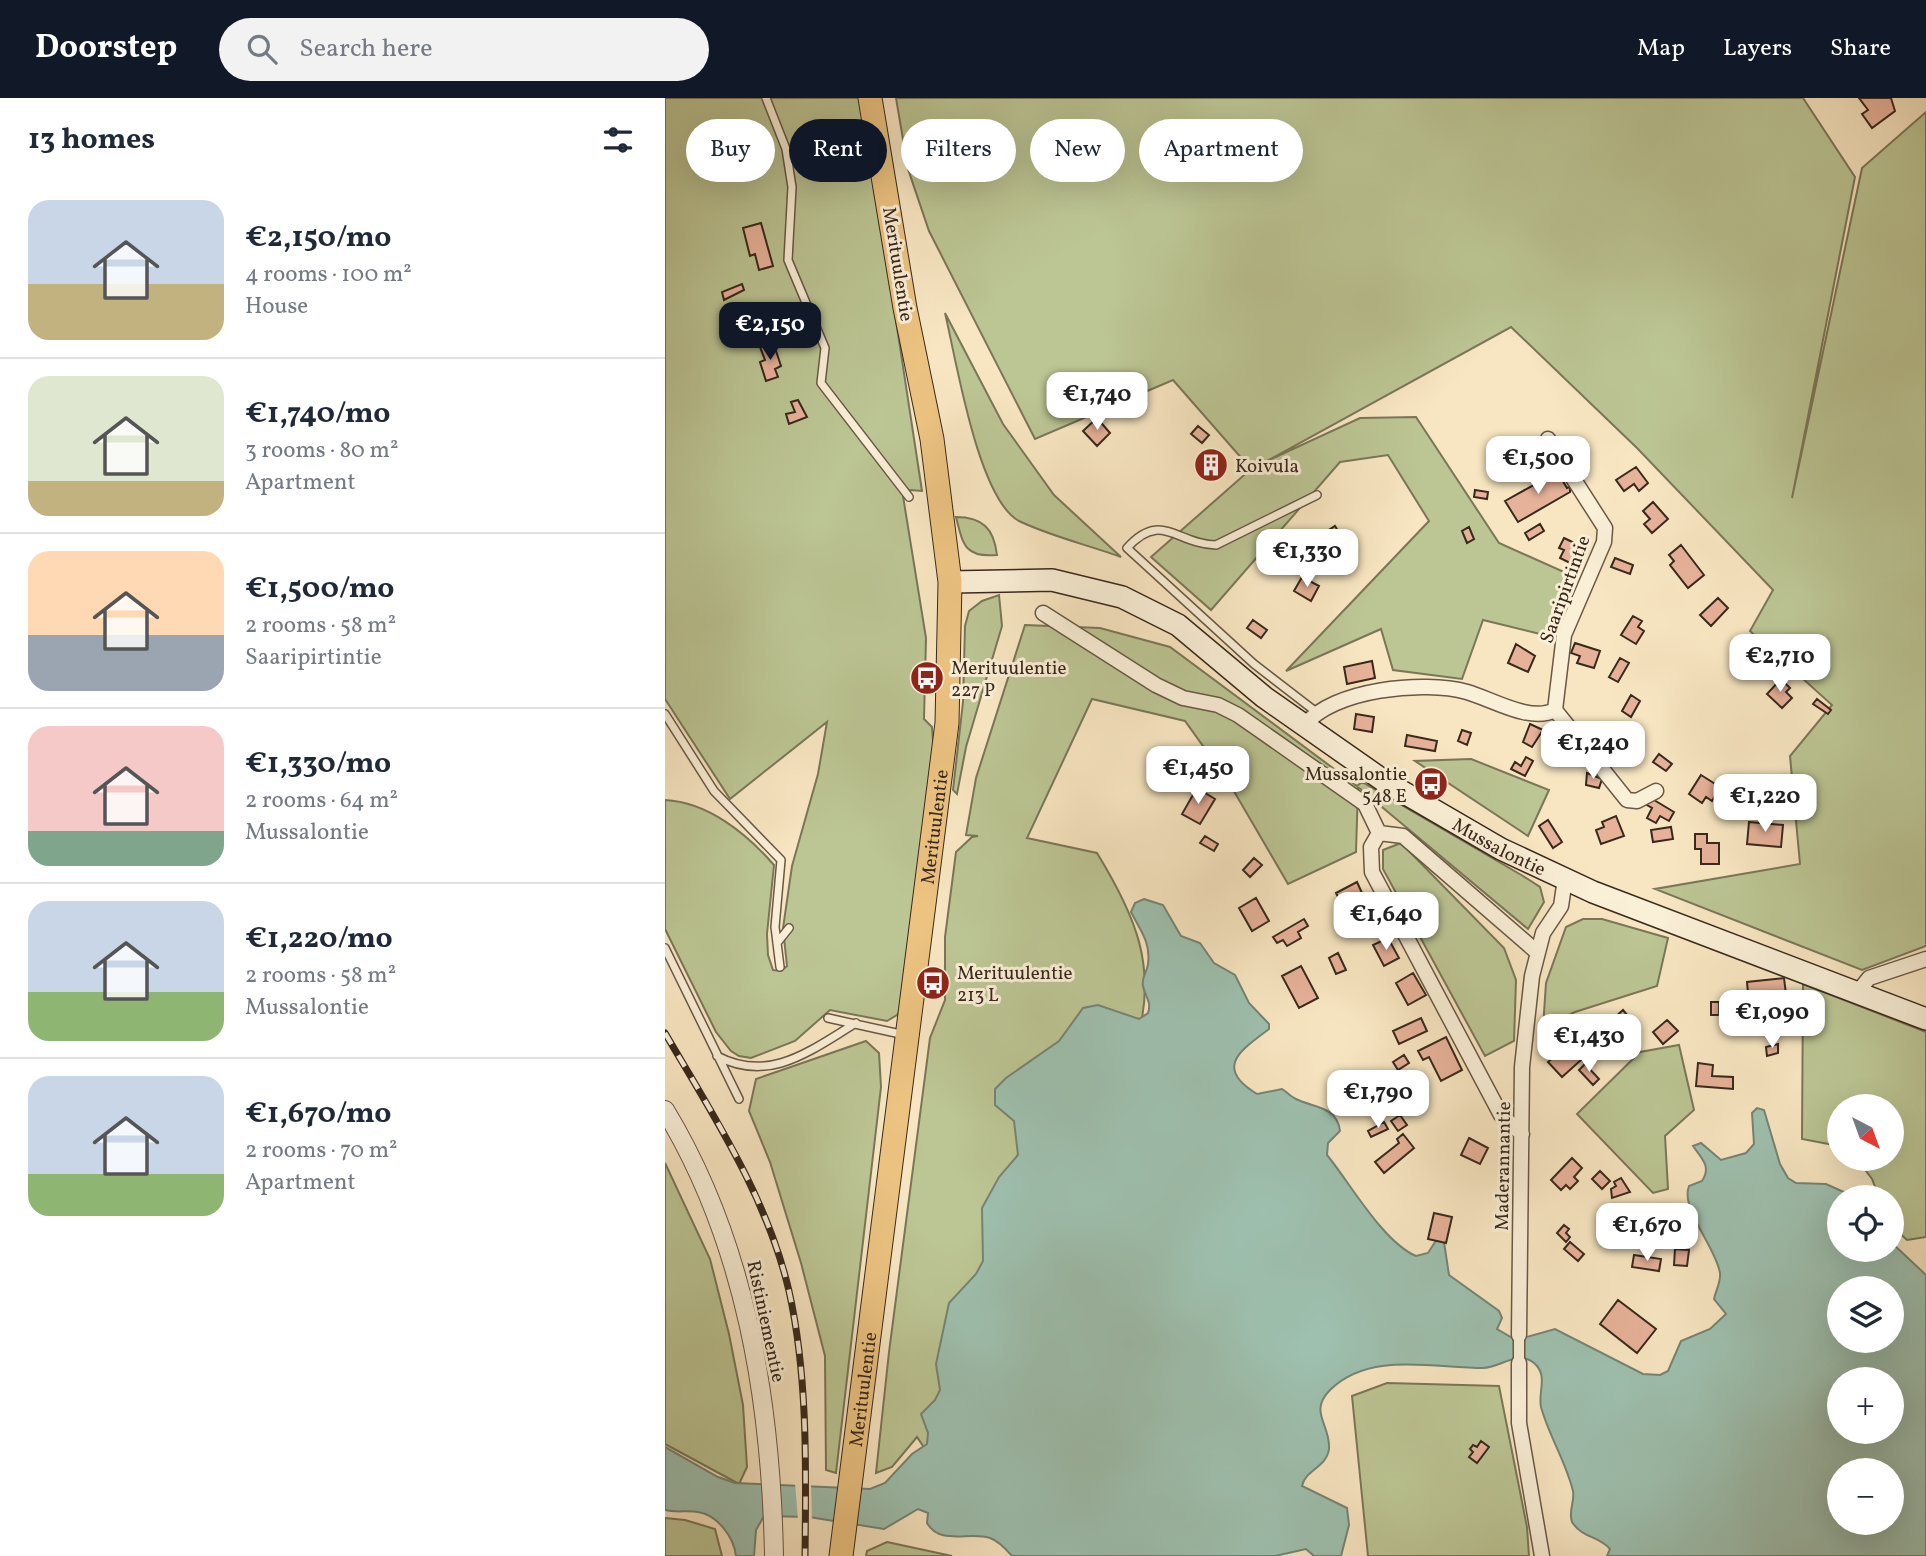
<!DOCTYPE html>
<html lang="en">
<head>
<meta charset="utf-8">
<style>
  :root { --surface:#fff; --page:#f2f2f3; --text:#1f2937; --muted:#747a83; --line:#e0e1e3; --accent:#111827 }
  body { margin:0; font-family:Vollkorn,serif; background:var(--page); color:var(--text); height:100vh; display:flex; flex-direction:column; font-size:26px; white-space:nowrap }
  * { box-sizing:border-box; margin:0 }
  p { font-size:23px; color:var(--muted) }
  .icon { flex:none; width:38px; height:38px; fill:none; stroke:currentColor; stroke-width:2; stroke-linecap:round; stroke-linejoin:round }
  .map { position:relative; flex:1; overflow:hidden }
  .drawer { display:flex; flex-direction:column; background:var(--surface); width:665px }
  .drawer>* { flex:none }
  .hud { position:absolute; left:21px; top:21px; width:665px; height:63px; display:flex; gap:14px }
  .needle { width:46px; rotate:139deg }
  .fabs { position:absolute; left:1162px; top:996px; display:grid; gap:14px }
  .fabs a { display:grid; place-items:center; width:77px; height:77px; border-radius:50%; background:var(--surface); box-shadow:0 7px 28px #0002; font-size:35px }
  .price { position:absolute; translate:-50% -60px; padding:0 16px; border-radius:14px; background:#fff; color:#222; font-size:23px; line-height:46px; filter:drop-shadow(0 2px 4px #0008) }
  .price::after { content:''; position:absolute; left:50%; top:42px; width:21px; height:16px; margin-left:-10px; background:inherit; clip-path:polygon(0 0,100% 0,50% 100%) }
  .price.active { background:var(--accent); color:#fff }
  ul { padding:0; list-style:none }
  li { display:flex; align-items:center; gap:21px; height:175px; padding:0 28px }
  li+li { border-top:2px solid var(--line) }
  li span { display:grid; place-items:center; flex:none; width:196px; height:140px; border-radius:21px; color:#555 }
  li>.icon { margin-inline-start:auto }
  span .icon { width:84px; height:84px; fill:#fffc; stroke-width:1 }
  li b { font-size:30px }
  h2 { display:flex; justify-content:space-between; align-items:center; height:84px; padding:0 28px; font-size:30px }
  .pill { padding:0 24px; border-radius:32px; background:var(--surface); box-shadow:0 7px 28px #0002; font-size:24px; line-height:63px }
  .pill.active { background:var(--accent); color:#fff }
  header { display:flex; align-items:center; gap:42px; box-sizing:border-box; height:98px; padding:0 35px; background:var(--accent); color:#fff }
  header strong { font-size:33px }
  nav { display:flex; gap:38px; margin-inline-start:auto; font-size:24px }
  .search { width:490px; height:63px; background:var(--page); display:flex; align-items:center; gap:18px; box-sizing:border-box; padding:0 24px; border-radius:38px; color:var(--muted); font-size:26px }
  main { display:flex; flex:1; min-height:0 }
  .map>svg:first-child { display:block }
  .green { fill:#bcc594; stroke:#7a7658; stroke-width:2 }
  .water { fill:#9ec0af; stroke:#768374; stroke-width:2; fill-rule:evenodd }
  .pier { fill:#f8e6c2 }
  .building { fill:#e7b29a; stroke:#39281c; stroke-width:2 }
  .lines { fill:none; stroke-linecap:round; stroke-linejoin:round }
  .service-casing { stroke:#695846; stroke-width:10 }
  .pedestrian-casing { stroke:#695846; stroke-width:13 }
  .minor-casing { stroke:#695846; stroke-width:17 }
  .tertiary-casing { stroke:#695846; stroke-width:20 }
  .secondary-casing { stroke:#39281c; stroke-width:24 }
  .primary-casing { stroke:#39281c; stroke-width:25 }
  .service { stroke:#faefd7; stroke-width:7 }
  .pedestrian { stroke:#faefd7; stroke-width:10 }
  .minor { stroke:#faefd7; stroke-width:14 }
  .tertiary { stroke:#faefd7; stroke-width:18 }
  .secondary { stroke:#faefd7; stroke-width:21 }
  .primary { stroke:#ecc381; stroke-width:23 }
  .rail-casing { stroke:#39281c; stroke-width:7 }
  .rail { stroke:#faefd7; stroke-width:4.5; stroke-dasharray:13; stroke-linecap:butt }
  .labels { text-anchor:middle; stroke-width:6; stroke-linejoin:round; paint-order:stroke }
  .street-label { font-size:19px; fill:#39281c; stroke:#faefd7 }
  .poi-label { font-size:19px; fill:#39281c; stroke:#faefd7; text-anchor:start }
</style>
</head>
<body>
<header>
<strong>Doorstep</strong>
<div class="search"><svg class="icon" aria-label="search" viewBox="0 0 24 24"><circle cx="10" cy="10" r="6"/><path d="M15 15l6 6"/></svg>Search here</div>
<nav><a>Map</a><a>Layers</a><a>Share</a></nav>
</header>
<main>
<section class="drawer">
<h2>13 homes<svg class="icon" aria-label="filters" viewBox="0 0 24 24"><path d="M4 7h16M4 17h16"/><circle cx="9" cy="7" r="2"/><circle cx="15" cy="17" r="2"/></svg></h2>
<ul>
<li><span style="background:linear-gradient(#c9d6e8 60%,#c2b280 0)"><svg class="icon" aria-label="home" viewBox="0 0 24 24"><path d="M3 11l9-7 9 7M6 9v11h12V9"/></svg></span><div><b>€2,150/mo</b><p>4 rooms · 100 m²</p><p>House</p></div></li>
<li><span style="background:linear-gradient(#dfe7d0 75%,#c2b280 0)"><svg class="icon" aria-label="home" viewBox="0 0 24 24"><path d="M3 11l9-7 9 7M6 9v11h12V9"/></svg></span><div><b>€1,740/mo</b><p>3 rooms · 80 m²</p><p>Apartment</p></div></li>
<li><span style="background:linear-gradient(#ffd9b3 60%,#9aa5b1 0)"><svg class="icon" aria-label="home" viewBox="0 0 24 24"><path d="M3 11l9-7 9 7M6 9v11h12V9"/></svg></span><div><b>€1,500/mo</b><p>2 rooms · 58 m²</p><p>Saaripirtintie</p></div></li>
<li><span style="background:linear-gradient(#f6c9c9 75%,#7fa58c 0)"><svg class="icon" aria-label="home" viewBox="0 0 24 24"><path d="M3 11l9-7 9 7M6 9v11h12V9"/></svg></span><div><b>€1,330/mo</b><p>2 rooms · 64 m²</p><p>Mussalontie</p></div></li>
<li><span style="background:linear-gradient(#c9d6e8 65%,#8fb573 0)"><svg class="icon" aria-label="home" viewBox="0 0 24 24"><path d="M3 11l9-7 9 7M6 9v11h12V9"/></svg></span><div><b>€1,220/mo</b><p>2 rooms · 58 m²</p><p>Mussalontie</p></div></li>
<li><span style="background:linear-gradient(#c9d6e8 70%,#8fb573 0)"><svg class="icon" aria-label="home" viewBox="0 0 24 24"><path d="M3 11l9-7 9 7M6 9v11h12V9"/></svg></span><div><b>€1,670/mo</b><p>2 rooms · 70 m²</p><p>Apartment</p></div></li>
</ul>
</section>
<div class="map">
<svg width="1261" height="1458" viewBox="0 0 1261 1458">
  <rect width="100%" height="100%" fill="#f8e6c2"/>
  <filter id="stains"><feTurbulence type="fractalNoise" baseFrequency=".00286" numOctaves="4"/><feColorMatrix values="0 0 0 0 .2 0 0 0 0 .09 0 0 0 0 .02 0 0 0 .5 -.17"/></filter>
  <radialGradient id="worn" r=".72"><stop offset=".6" stop-color="#630" stop-opacity="0"/><stop offset="1" stop-color="#630" stop-opacity=".3"/></radialGradient>
  <path class="green" d="M0,0H197L257,393L245,392L238,398L261,540L259,621L267,629L269,655L238,908L232,917L222,923L165,912L130,943L86,960L74,958L66,953L51,934L0,831V702C43,704 82,736 109,767L102,836L103,857L108,872L116,873L122,868L118,830L127,768L153,676L162,624L65,701L0,601Z
    M231,0H1138L1190,79L1127,400L1197,70L1261,14V848L1197,872L990,791L1135,766L1125,658L1167,607L1085,533L1108,492L972,350L846,229L602,363L695,320L751,319L834,445L908,478L883,538L818,522L797,581L728,572L716,531L621,573L764,423L723,357L675,364L546,512L486,459L586,371L508,282L370,341L264,133L243,71Z
    M280,215L338,326L389,397L456,459C423,447 385,438 354,423C313,401 291,261 280,215Z
    M291,419C318,419 329,431 332,457C300,460 298,447 291,419Z
    M334,497L337,528L301,649L292,696L288,692L298,604L300,528L304,513L317,503Z
    M360,527L435,530L505,549L692,688L697,684L858,778L875,789L879,804L863,831L693,689L691,754L623,786L563,683L520,623L427,601L362,740L432,755C470,817 493,869 472,942L373,988L264,1357L252,1339L227,1369L211,1375L224,1254L265,940L280,902V839L291,754L307,739L313,738L301,737L311,680Z
    M806,661L884,692L863,738L750,663Z
    M736,745L839,850L851,882L849,943L820,958L718,771V752Z
    M918,821H937L1003,840L992,888L910,914L878,930L881,885L901,829Z
    M1138,886L1261,934V1139L1242,1142L1227,1128V1099H1214L1207,1081L1192,1061L1227,1060V1008H1174V1048L1137,1041Z
    M201,943L214,955L216,989L171,1375L161,1372L160,1258L136,1165L105,1064L84,1013L91,981Z
    M1014,947L1029,1012L1000,1038L1003,1091L988,1095L912,1016L975,954Z
    M0,1065L45,1161L64,1236L78,1307L82,1369L74,1386L0,1346Z
    M722,1285L834,1288L862,1429L864,1458H703L687,1298Z
    M0,1420L20,1422L50,1431L57,1458H0Z
    M222,1444L287,1458H201L202,1453Z"/>
  <path class="water" d="M479,801L498,807L516,838L535,845L549,865L570,877L584,905L604,926V931C578,951 547,969 592,996L617,991C622,994 626,999 631,1001C649,1010 672,1008 675,1033L663,1045L662,1057C685,1085 718,1144 751,1158L763,1155L772,1141L779,1144L784,1177L834,1213L837,1220L832,1231L851,1242L890,1231L978,1276L995,1277L1003,1273L1016,1243L1045,1231L1061,1216L1049,1201C1051,1192 1056,1184 1055,1175C1051,1149 1015,1111 1024,1088L1037,1083C1047,1068 1036,1060 1028,1048L1036,1045L1056,1062L1081,1055L1089,1046L1087,1015L1092,1010L1099,1012L1115,1066L1123,1080L1131,1085L1161,1086L1190,1099H1174V1152H1227V1145L1261,1177V1458H942L945,1451C934,1438 917,1440 907,1424C903,1413 910,1404 908,1393C901,1364 884,1338 876,1309C873,1295 882,1280 872,1268C855,1249 836,1270 818,1270C768,1270 704,1253 665,1292C643,1314 666,1327 664,1351C662,1369 640,1372 637,1388L682,1410L684,1427L676,1458H649L641,1451L610,1458H347C341,1451 334,1443 325,1440C305,1433 275,1448 262,1425L263,1415L253,1411L219,1431L144,1419L99,1418L91,1432L89,1458H71C69,1440 53,1417 33,1414C22,1412 11,1415 0,1412V1349L53,1379L70,1385L205,1391L220,1385L247,1356L262,1346L263,1335L256,1316L270,1302L275,1292L271,1266L284,1205L311,1176L318,1163L317,1110L334,1079L353,1057L349,1023L330,1007V991L341,980L394,943L418,910L433,907L474,921L483,915C487,903 480,899 478,888C476,880 482,874 483,866C486,844 475,832 466,814L470,805ZM1174,1190H1227V1242H1174ZM1174,1281H1227V1334H1174ZM1174,1372H1227V1424H1174Z"/>
  <path class="pier" d="M130,1385L146,1387L147,1423L133,1422Z"/>
  <path class="building" d="M1194,0H1226L1230,13L1207,30L1197,16L1203,12Z
    M96,125L108,168L94,172L90,156L85,158L78,130Z
    M77,186L79,192L59,202L57,194Z
    M64,227L65,231L75,229L78,240L61,244L57,228Z
    M108,244L116,268L110,271L113,279L101,283L95,264L100,262L95,249Z
    M133,302L142,319L124,326L121,316L130,314L126,304Z
    M432,320L445,335L432,348L418,333Z
    M533,328L544,337L537,345L526,336Z
    M542,356L559,365L548,381L531,365Z
    M827 364a6 6 0 1 1 12 0a6 6 0 1 1-12 0Z
    M971,369L983,385L974,393L969,386L959,393L951,382Z
    M892,373L902,390L905,389V394L853,424L840,403L874,384L871,378L878,374L881,379Z
    M810,392L823,394L822,401L809,399Z
    M988,404L1003,421L987,435L979,426L985,421L978,413Z
    M875,426L879,433L864,442L860,435Z
    M670,428L677,439L679,437L691,449L675,460L656,437Z
    M804,429L809,441L802,445L797,433Z
    M899,440L920,450L911,468L895,460L899,452L894,450Z
    M1016,447L1039,477L1023,490L1005,467L1009,463L1004,457Z
    M950,460L968,467L965,476L946,469Z
    M637,479L654,488L646,503L629,493Z
    M1053,500L1063,510L1046,528L1035,517Z
    M968,518L977,523L973,529L979,533L971,546L956,537Z
    M588,522L602,532L596,540L582,530Z
    M910,545L935,553L929,570L912,565L915,558L906,555Z
    M851,546L870,558L863,574L843,565Z
    M955,560L964,565L953,584L944,579Z
    M707,563L710,580L682,586L679,569Z
    M1116,581L1125,590L1121,594L1127,600L1117,610L1102,596Z
    M966,597L975,603L966,619L957,613Z
    M1152,601L1166,612L1163,616L1148,606Z
    M691,616L709,619L707,634L689,631Z
    M865,626L878,632L867,649L858,644Z
    M797,632L806,635L802,647L793,643Z
    M742,637L772,643L770,653L740,648Z
    M994,656L1007,666L1001,673L988,664Z
    M861,659L868,663L860,678L846,671L850,664L856,668Z
    M922,675L937,681L934,690L921,687Z
    M1036,677L1055,689L1047,703L1041,699L1037,705L1024,696Z
    M532,690L550,701L535,726L517,716Z
    M984,699L1009,714L1004,723L995,718L991,725L982,720L987,710L980,706Z
    M1071,705L1080,706L1078,721L1069,720Z
    M951,718L959,738L936,746L931,732L939,729L937,724Z
    M883,722L897,744L888,750L874,728Z
    M1084,724L1118,727L1116,749L1082,746Z
    M1006,729L1008,741L988,744L986,732Z
    M1030,736H1042V745H1054V766H1036V751H1030Z
    M540,738L553,746L549,753L535,745Z
    M589,760L597,767L585,779L578,772Z
    M692,784L697,795L676,805L671,795Z
    M591,800L604,823L587,833L574,810Z
    M696,802L704,822L689,829L681,809Z
    M639,821L643,828L633,834L636,840L622,848L618,842L612,845L608,839Z
    M723,840L734,860L719,868L708,847Z
    M673,855L681,872L671,876L664,860Z
    M636,868L653,900L634,910L617,878Z
    M748,875L761,897L743,907L731,885Z
    M1119,880L1122,904L1109,905L1110,915L1097,916L1096,906L1084,907L1082,884Z
    M1046,904H1054V917H1046Z
    M958,912L975,933L966,941L949,920Z
    M756,920L762,933L734,946L728,933Z
    M1002,922L1013,933L998,946L988,934Z
    M781,939L797,972L776,983L764,959L758,962L753,953Z
    M1113,946V955L1102,958L1101,949Z
    M903,947L916,962L897,979L883,964Z
    M739,957L744,965L733,972L728,964Z
    M1033,965L1048,967L1047,978L1068,979V991L1031,988Z
    M920,966L934,981L928,987L914,972Z
    M735,1017L742,1027L733,1033L726,1023Z
    M719,1024L723,1031L706,1039L703,1033Z
    M738,1036L749,1050L719,1075L710,1064L734,1045L732,1041Z
    M804,1040L823,1050L815,1066L796,1057Z
    M907,1060L917,1070L909,1079L913,1083L905,1091L901,1087L896,1092L886,1082Z
    M935,1073L945,1083L937,1091L927,1081Z
    M956,1080L965,1094L947,1100L946,1091L951,1088L949,1084Z
    M970 1119a6 6 0 1 1 12 0a6 6 0 1 1-12 0Z
    M769,1115L787,1119L781,1145L763,1141Z
    M899,1127L904,1131L901,1135L905,1139L901,1144L892,1135Z
    M905,1144L919,1156L913,1163L899,1151Z
    M1010,1151L1024,1152L1022,1168L1009,1167Z
    M969,1157L996,1161L994,1173L967,1169Z
    M953,1202L991,1231L972,1255L935,1226Z
    M816,1343L824,1349L812,1365L804,1359L808,1354L805,1351L808,1347L812,1349Z"/>
  <g class="lines">
    <g class="service-casing">
      <path id="service" d="M101,0L121,51L127,89L123,162L160,250L156,285L244,399
        M650,613L589,566L462,450C496,412 511,446 551,447L652,397
        M0,616L49,693L116,762L110,829L115,869
        M112,845L124,830
        M0,850L74,1001
        M163,920L240,937
        M52,958C105,986 146,952 191,925"/>
    </g>
    <g class="pedestrian-casing">
      <path id="pedestrian" d="M854,1265V1237"/>
    </g>
    <g class="minor-casing">
      <path id="minor" d="M378,515L491,587L518,600L553,607L573,617L700,706L714,735
        M890,612L962,702L972,703L991,693
        M639,628C667,591 759,582 802,594C827,601 865,625 890,612L899,537L939,444L940,430L883,341
        M714,735L706,749L707,774L836,1017L857,1036
        M714,735L738,738L873,855
        M1192,895L1204,880L1261,861
        M854,1237L857,969L867,878L878,835L896,808L900,781
        M854,1265V1325L877,1458"/>
    </g>
    <g class="tertiary-casing">
      <path id="tertiary" d="M0,1012C81,1146 106,1303 109,1458"/>
    </g>
    <g class="secondary-casing">
      <g id="secondary">
        <path id="s1" d="M285,484L387,482L457,499L513,527L599,599L719,683L836,751L928,794L1261,921"/>
      </g>
    </g>
    <g class="primary-casing">
      <g id="primary">
        <path id="s2" d="M176,1458L282,625L285,484L267,341L240,210L205,0"/>
      </g>
    </g>
    <use href="#service" class="service"/>
    <use href="#pedestrian" class="pedestrian"/>
    <use href="#minor" class="minor"/>
    <use href="#tertiary" class="tertiary"/>
    <use href="#secondary" class="secondary"/>
    <use href="#primary" class="primary"/>
    <g class="rail-casing">
      <path id="rail" d="M0,935C48,1017 102,1099 124,1193C143,1278 141,1371 140,1458"/>
    </g>
    <use href="#rail" class="rail"/>
  </g>
  <defs>
    <g id="building-disc" transform="scale(1.75)"><circle r="9.5" fill="#8f2418" stroke="#faefd7"/><path d="M-4-6H4V6H1V3H-1V6H-4ZM-2.5-4.3h1.7v1.8h-1.7ZM.8-4.3h1.7v1.8H.8ZM-2.5-1h1.7V.8h-1.7ZM.8-1h1.7V.8H.8Z" fill="#fff"/></g>
    <g id="bus-disc" transform="scale(1.75)"><circle r="9.5" fill="#8f2418" stroke="#faefd7"/><path d="M-5-6H5V4H4V6H2V4H-2V6H-4V4H-5ZM-3.5-4V0h7V-4ZM-3.5 1.2v1.5H-2V1.2ZM2 1.2v1.5H3.5V1.2Z" fill="#fff"/></g>
  </defs>
  <g fill-rule="evenodd">
    <use href="#building-disc" x="546" y="367"/>
    <use href="#bus-disc" x="262" y="580"/>
    <use href="#bus-disc" x="766" y="686"/>
    <use href="#bus-disc" x="268" y="885"/>
  </g>
  <g class="labels">
    <g class="street-label">
      <text transform="translate(234 166) rotate(81)" y="7">Merituulentie</text>
      <text transform="translate(899 491) rotate(-70)" y="7">Saaripirtintie</text>
      <text dy="7" stroke="none"><textPath href="#s2" startOffset="735">Merituulentie</textPath></text>
      <text dy="7" stroke="none"><textPath href="#s1" startOffset="628">Mussalontie</textPath></text>
      <text transform="translate(837 1068) rotate(-89)" y="7">Maderannantie</text>
      <text transform="translate(102 1223) rotate(78)" y="7">Ristiniementie</text>
      <text dy="7" stroke="none"><textPath href="#s2" startOffset="168">Merituulentie</textPath></text>
    </g>
    <g class="poi-label">
      <text x="570" y="374">Koivula</text>
      <text x="286" y="576">Merituulentie<tspan x="286" dy="22">227 P</tspan></text>
      <text x="742" y="682" text-anchor="end">Mussalontie<tspan x="742" dy="22">548 E</tspan></text>
      <text x="292" y="881">Merituulentie<tspan x="292" dy="22">213 L</tspan></text>
    </g>
  </g>
  <rect width="100%" height="100%" filter="url(#stains)"/>
  <rect width="100%" height="100%" fill="url(#worn)"/>
</svg>
<div class="fabs">
<a><svg class="needle" viewBox="-14 -14 28 28"><path d="M0-13l5 13h-10z" fill="#e53935"/><path d="M0 13l5-13h-10z" fill="#747a83"/></svg></a>
<a><svg class="icon" aria-label="locate" viewBox="0 0 24 24"><circle cx="12" cy="12" r="6"/><path d="M12 2v4M12 18v4M2 12h4M18 12h4"/></svg></a>
<a><svg class="icon" aria-label="layers" viewBox="0 0 24 24"><path d="M12 4l9 5-9 5-9-5zM3 14l9 5 9-5"/></svg></a>
<a>+</a>
<a>−</a>
</div>
<b class="price active" style="left:105px;top:264px">€2,150</b>
<b class="price" style="left:432px;top:334px">€1,740</b>
<b class="price" style="left:873px;top:398px">€1,500</b>
<b class="price" style="left:642px;top:491px">€1,330</b>
<b class="price" style="left:1115px;top:596px">€2,710</b>
<b class="price" style="left:928px;top:683px">€1,240</b>
<b class="price" style="left:533px;top:708px">€1,450</b>
<b class="price" style="left:1100px;top:736px">€1,220</b>
<b class="price" style="left:721px;top:854px">€1,640</b>
<b class="price" style="left:1107px;top:952px">€1,090</b>
<b class="price" style="left:924px;top:976px">€1,430</b>
<b class="price" style="left:713px;top:1032px">€1,790</b>
<b class="price" style="left:982px;top:1165px">€1,670</b>
<div class="hud">
<a class="pill">Buy</a>
<a class="pill active">Rent</a>
<a class="pill">Filters</a>
<a class="pill">New</a>
<a class="pill">Apartment</a>
</div>
</div>
</main>
</body>
</html>
